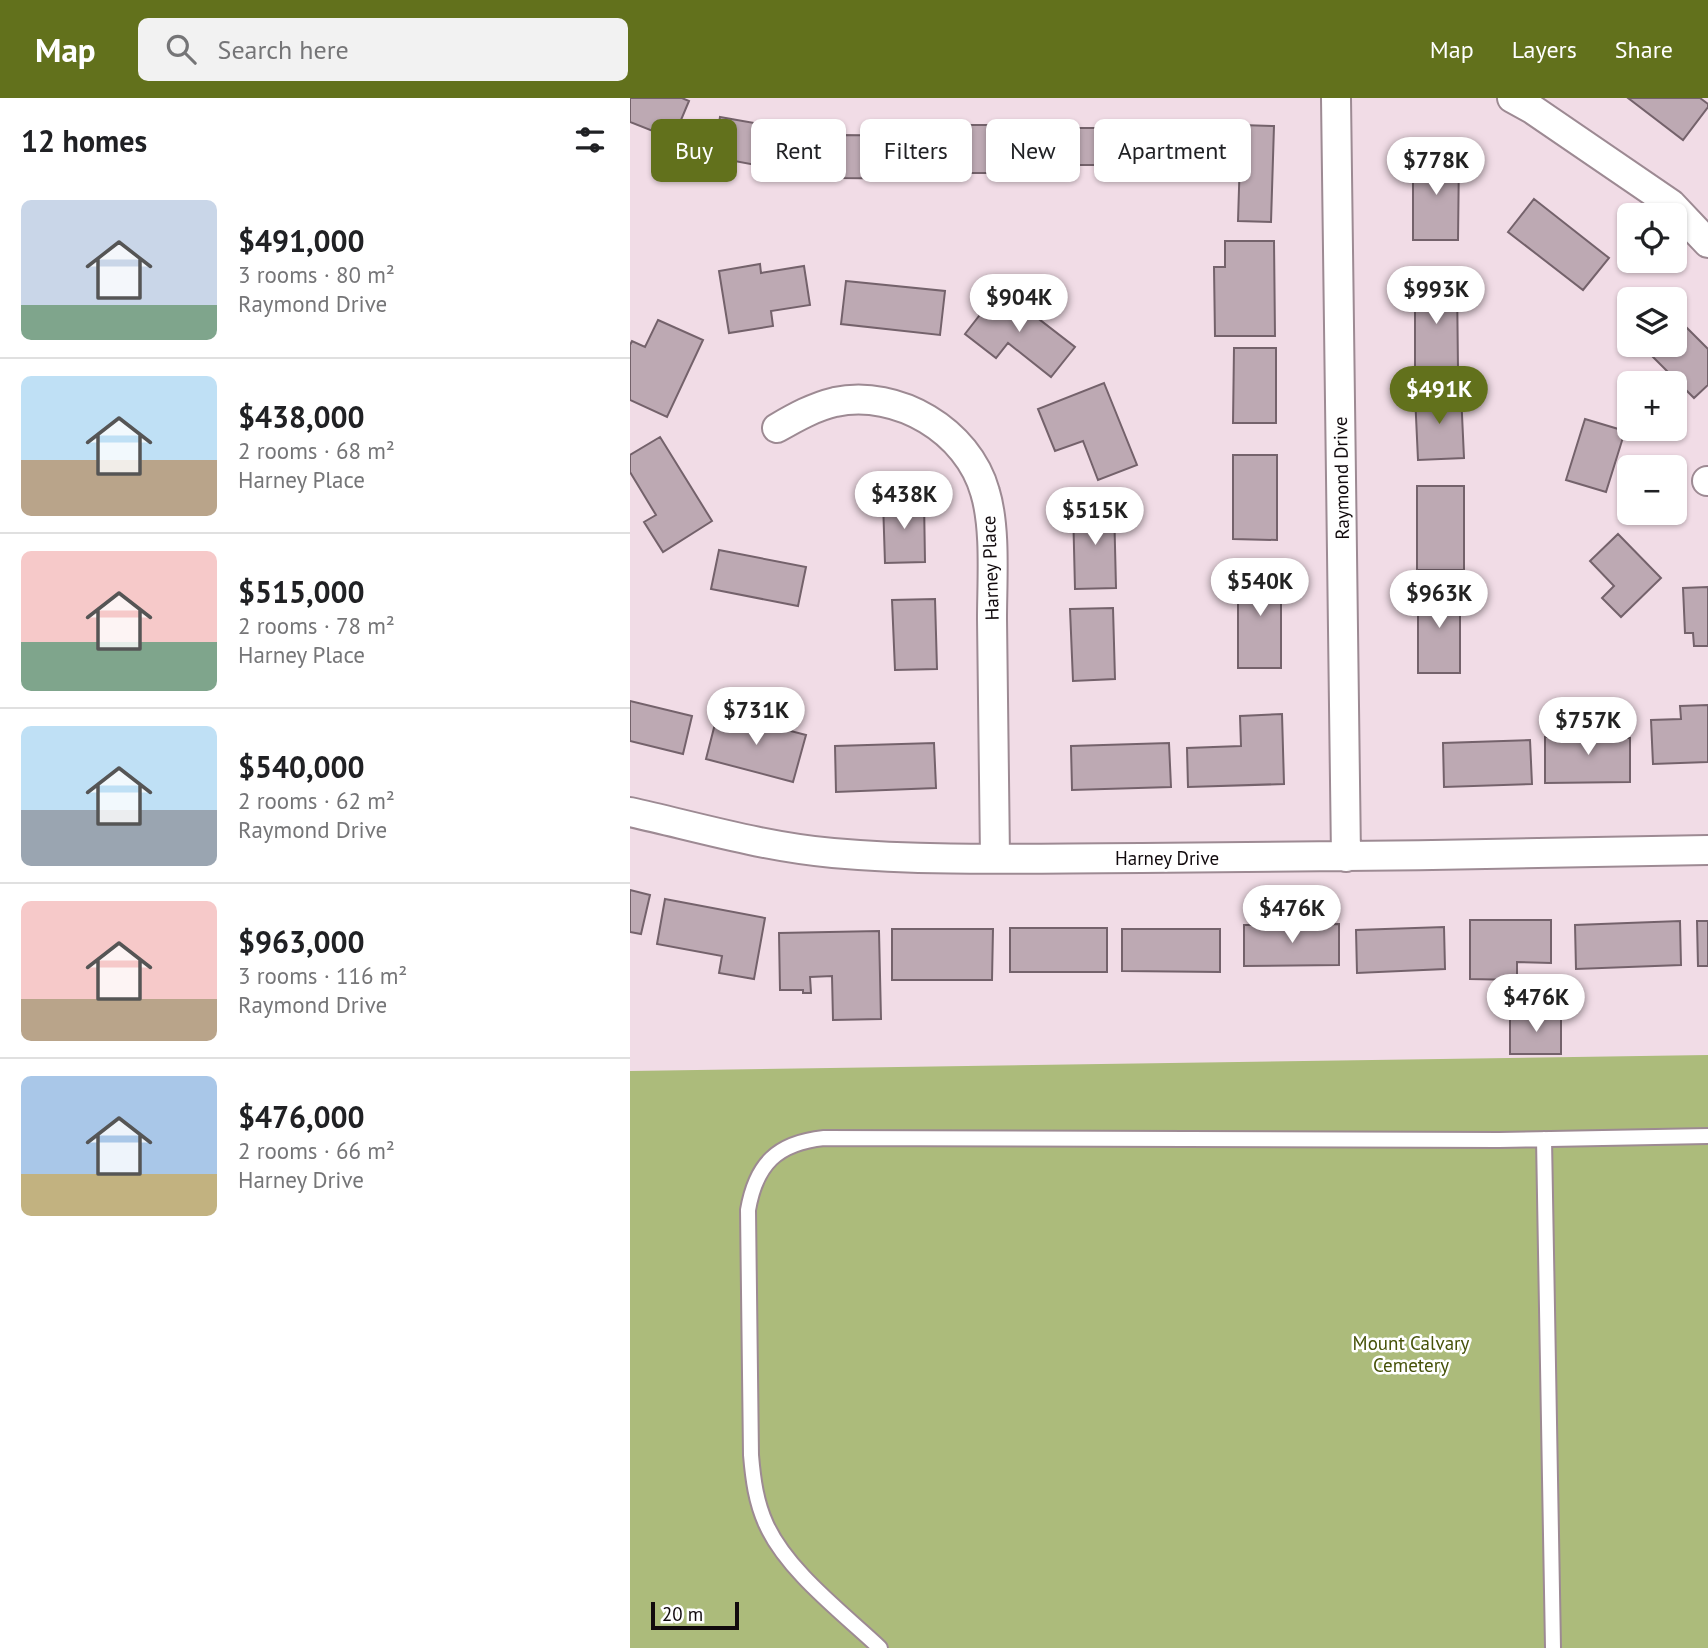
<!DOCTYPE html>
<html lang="en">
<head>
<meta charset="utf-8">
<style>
  :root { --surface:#fff; --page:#f2f2f2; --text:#202124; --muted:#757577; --line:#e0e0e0; --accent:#62711c }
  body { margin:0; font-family:"PT Sans",sans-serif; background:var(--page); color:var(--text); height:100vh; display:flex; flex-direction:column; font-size:26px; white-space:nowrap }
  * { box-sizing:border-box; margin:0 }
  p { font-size:23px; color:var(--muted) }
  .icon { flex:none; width:38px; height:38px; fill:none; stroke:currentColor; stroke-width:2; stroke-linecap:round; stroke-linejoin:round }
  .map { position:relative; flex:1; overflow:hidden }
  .details { display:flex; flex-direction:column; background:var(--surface); width:630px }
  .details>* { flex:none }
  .banner { position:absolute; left:21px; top:21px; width:665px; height:63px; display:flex; gap:14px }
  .buttons { position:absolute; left:987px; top:105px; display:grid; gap:14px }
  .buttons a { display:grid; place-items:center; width:70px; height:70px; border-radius:10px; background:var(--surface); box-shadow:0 2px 5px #0004; font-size:35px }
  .scale { position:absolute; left:21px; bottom:18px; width:88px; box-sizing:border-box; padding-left:7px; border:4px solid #110a0d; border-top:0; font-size:19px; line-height:24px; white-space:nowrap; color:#110a0d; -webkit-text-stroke:5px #fff; paint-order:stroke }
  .price { position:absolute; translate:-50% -60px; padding:0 16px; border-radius:24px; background:#fff; color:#222; font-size:23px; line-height:46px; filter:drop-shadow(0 2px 4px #0008) }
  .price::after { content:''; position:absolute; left:50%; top:42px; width:21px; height:16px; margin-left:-10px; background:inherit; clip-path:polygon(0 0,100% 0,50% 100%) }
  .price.selected { background:var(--accent); color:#fff }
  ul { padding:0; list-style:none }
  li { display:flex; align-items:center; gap:21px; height:175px; padding:0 21px }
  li+li { border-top:2px solid var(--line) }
  li span { display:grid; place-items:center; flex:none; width:196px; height:140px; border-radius:10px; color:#555 }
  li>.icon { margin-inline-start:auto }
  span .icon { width:84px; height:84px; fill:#fffc; stroke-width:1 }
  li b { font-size:30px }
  h2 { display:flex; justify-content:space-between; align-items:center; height:84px; padding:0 21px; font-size:30px }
  .pill { padding:0 24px; border-radius:10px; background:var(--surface); box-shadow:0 2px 5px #0004; font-size:24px; line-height:63px }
  .pill.selected { background:var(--accent); color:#fff }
  header { display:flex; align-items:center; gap:42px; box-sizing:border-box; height:98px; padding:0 35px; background:var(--accent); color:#fff }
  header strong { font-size:33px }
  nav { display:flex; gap:38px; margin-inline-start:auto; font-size:24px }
  .search { width:490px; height:63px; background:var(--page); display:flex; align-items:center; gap:18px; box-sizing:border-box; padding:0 24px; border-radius:10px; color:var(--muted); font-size:26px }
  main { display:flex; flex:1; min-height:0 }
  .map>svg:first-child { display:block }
  .green { fill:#acbb7b }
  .building { fill:#bda9b3; stroke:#74626b; stroke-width:2 }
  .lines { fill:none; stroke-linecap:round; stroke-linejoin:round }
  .lane-casing { stroke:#9d8a93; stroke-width:18 }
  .street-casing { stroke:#9d8a93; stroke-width:32 }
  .lane { stroke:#fff; stroke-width:14 }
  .street { stroke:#fff; stroke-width:28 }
  .labels { text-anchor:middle; stroke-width:5; stroke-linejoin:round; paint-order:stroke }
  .street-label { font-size:19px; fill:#110a0d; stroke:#fff }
  .park-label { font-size:19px; fill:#465209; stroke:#fff }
</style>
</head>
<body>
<header>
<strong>Map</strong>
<div class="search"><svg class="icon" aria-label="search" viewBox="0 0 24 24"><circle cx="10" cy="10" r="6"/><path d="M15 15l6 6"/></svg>Search here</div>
<nav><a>Map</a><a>Layers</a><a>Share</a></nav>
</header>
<main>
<section class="details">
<h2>12 homes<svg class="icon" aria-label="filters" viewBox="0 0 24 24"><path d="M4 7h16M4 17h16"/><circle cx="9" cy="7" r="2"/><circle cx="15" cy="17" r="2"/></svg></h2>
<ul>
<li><span style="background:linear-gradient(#c9d6e8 75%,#7fa58c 0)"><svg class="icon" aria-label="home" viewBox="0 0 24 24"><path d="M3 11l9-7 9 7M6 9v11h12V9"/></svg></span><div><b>$491,000</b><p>3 rooms · 80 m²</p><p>Raymond Drive</p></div></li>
<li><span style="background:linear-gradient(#bfe0f5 60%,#b9a48a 0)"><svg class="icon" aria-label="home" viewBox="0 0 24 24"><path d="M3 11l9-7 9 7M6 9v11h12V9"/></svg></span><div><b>$438,000</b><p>2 rooms · 68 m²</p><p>Harney Place</p></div></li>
<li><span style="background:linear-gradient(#f6c9c9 65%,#7fa58c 0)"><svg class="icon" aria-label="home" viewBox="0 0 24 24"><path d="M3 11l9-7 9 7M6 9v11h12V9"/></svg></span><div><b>$515,000</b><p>2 rooms · 78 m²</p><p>Harney Place</p></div></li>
<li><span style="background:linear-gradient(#bfe0f5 60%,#9aa5b1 0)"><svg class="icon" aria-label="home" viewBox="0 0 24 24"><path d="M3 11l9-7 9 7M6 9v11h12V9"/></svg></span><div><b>$540,000</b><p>2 rooms · 62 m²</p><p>Raymond Drive</p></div></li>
<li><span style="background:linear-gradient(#f6c9c9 70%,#b9a48a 0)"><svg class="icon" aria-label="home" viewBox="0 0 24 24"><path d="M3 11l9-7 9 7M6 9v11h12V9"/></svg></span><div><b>$963,000</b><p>3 rooms · 116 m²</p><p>Raymond Drive</p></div></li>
<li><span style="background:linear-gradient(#a9c7e8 70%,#c2b280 0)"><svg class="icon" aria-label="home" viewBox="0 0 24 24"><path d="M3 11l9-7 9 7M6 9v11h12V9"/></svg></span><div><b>$476,000</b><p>2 rooms · 66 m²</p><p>Harney Drive</p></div></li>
</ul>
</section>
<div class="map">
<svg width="1078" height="1550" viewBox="0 0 1078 1550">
  <rect width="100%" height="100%" fill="#f1dce6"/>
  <path class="green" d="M1078,957V1550H0V973Z"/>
  <path class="building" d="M0,0H52L59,3L43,41L0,24Z
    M998,0H1070L1078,6V9L1053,42Z
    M90,19L176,34L169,75L83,59Z
    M325,27H414L415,75H325Z
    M611,27L644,28L641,124L608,123Z
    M445,30H523V67H445Z
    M210,37L299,38V81L210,80Z
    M783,56H829L828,142H783Z
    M904,101L979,160L953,192L878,134Z
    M595,143H644L645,238H585L584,169H595Z
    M130,166L131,175L174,168L180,207L141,213L143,228L99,235L89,173Z
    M216,183L315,193L310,237L211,226Z
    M785,183H827L828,272L785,273Z
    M370,191L445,249L421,279L378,245L366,260L335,236Z
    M999,216V235L990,226Z
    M1045,218L1078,251V287L1064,300L1011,247H1045Z
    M28,222L73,242L37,319L0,302V247L2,243L15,249Z
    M604,250H646V325H603Z
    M474,285L507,367L468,382L453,343L425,353L408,311Z
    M831,295L834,360L788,362L785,297Z
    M955,321L995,333L976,394L936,382Z
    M30,339L82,423L33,454L14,424L26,417L0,374V357Z
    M603,357H647V442L603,441Z
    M787,388H834V472H787Z
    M294,402L295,464L255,465L253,403Z
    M484,407L486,490L445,491L443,409Z
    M988,436L1031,480L991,519L972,500L984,488L960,463Z
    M89,452L176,469L168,508L81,491Z
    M608,470H651V570H608Z
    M1078,489V548H1064L1063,535H1055L1053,490Z
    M788,490H830V575H788Z
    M305,501L307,571L265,572L262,502Z
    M483,510L485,581L443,583L440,511Z
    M0,603L62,618L53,656L0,643Z
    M1078,607V664L1023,666L1021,622L1051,621L1050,608Z
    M88,614L176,637L163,684L76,661Z
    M652,616L654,686L558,689L557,650L611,648L610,618Z
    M978,622V640H1000V684L915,685V639H953V623Z
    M900,642L902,686L814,689L813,645Z
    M304,645L306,690L206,694L205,648Z
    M539,645L541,689L442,692L441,648Z
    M0,792L20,797L11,836L0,834Z
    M35,801L135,820L124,881L89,875L92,858L27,846Z
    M840,822H921V865L887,864V882L840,881Z
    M1050,823L1051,867L946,871L945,827Z
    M1067,823H1078V868H1068Z
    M709,826V867L614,868V827Z
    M814,829L815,871L727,875L726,832Z
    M380,830H477V874H380Z
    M262,831H363L362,882H262Z
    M492,831H590V874L492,873Z
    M249,833L251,921L203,922L202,878L180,879L181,895H173V892H150L149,835Z
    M880,917H931V956H880Z"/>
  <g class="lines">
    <g class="lane-casing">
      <path id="lane" d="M914,1041L923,1550
        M250,1550C213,1515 157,1473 136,1426C126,1404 123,1381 121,1357L118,1112C126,1066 147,1045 194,1040L869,1042L1078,1038"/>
    </g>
    <g class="street-casing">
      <path id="street" d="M706,0L716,759
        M882,0L902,11L1041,106L1078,145
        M147,330C166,319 184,309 205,304C268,291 338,333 355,394C366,430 362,483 362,521C363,601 364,680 365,760
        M1077,383H1078
        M0,714C67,729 134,749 203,755C305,764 409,760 512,760C701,759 889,756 1078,752"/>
    </g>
    <use href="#lane" class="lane"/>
    <use href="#street" class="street"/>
  </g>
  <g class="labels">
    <g class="street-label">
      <text transform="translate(711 380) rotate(-91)" y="7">Raymond Drive</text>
      <text transform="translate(360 470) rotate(-92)" y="7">Harney Place</text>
      <text x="537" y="767">Harney Drive</text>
    </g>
    <g class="park-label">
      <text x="781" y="1252">Mount Calvary<tspan x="781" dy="22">Cemetery</tspan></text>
    </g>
  </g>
</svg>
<div class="buttons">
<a><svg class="icon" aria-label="locate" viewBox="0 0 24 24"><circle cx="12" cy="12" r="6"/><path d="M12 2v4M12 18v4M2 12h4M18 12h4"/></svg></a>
<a><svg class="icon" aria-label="layers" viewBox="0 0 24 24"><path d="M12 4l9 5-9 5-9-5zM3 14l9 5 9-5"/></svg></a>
<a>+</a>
<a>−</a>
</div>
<div class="scale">20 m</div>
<b class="price" style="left:806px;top:99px">$778K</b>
<b class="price" style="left:806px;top:228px">$993K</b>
<b class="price" style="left:389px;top:236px">$904K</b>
<b class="price selected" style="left:809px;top:328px">$491K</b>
<b class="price" style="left:274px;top:433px">$438K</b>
<b class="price" style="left:465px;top:449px">$515K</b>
<b class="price" style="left:630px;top:520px">$540K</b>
<b class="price" style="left:809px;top:532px">$963K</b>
<b class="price" style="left:126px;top:649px">$731K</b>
<b class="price" style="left:958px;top:659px">$757K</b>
<b class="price" style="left:662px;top:847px">$476K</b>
<b class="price" style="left:906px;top:936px">$476K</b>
<div class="banner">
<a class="pill selected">Buy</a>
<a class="pill">Rent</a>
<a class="pill">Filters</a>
<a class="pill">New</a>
<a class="pill">Apartment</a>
</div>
</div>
</main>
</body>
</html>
